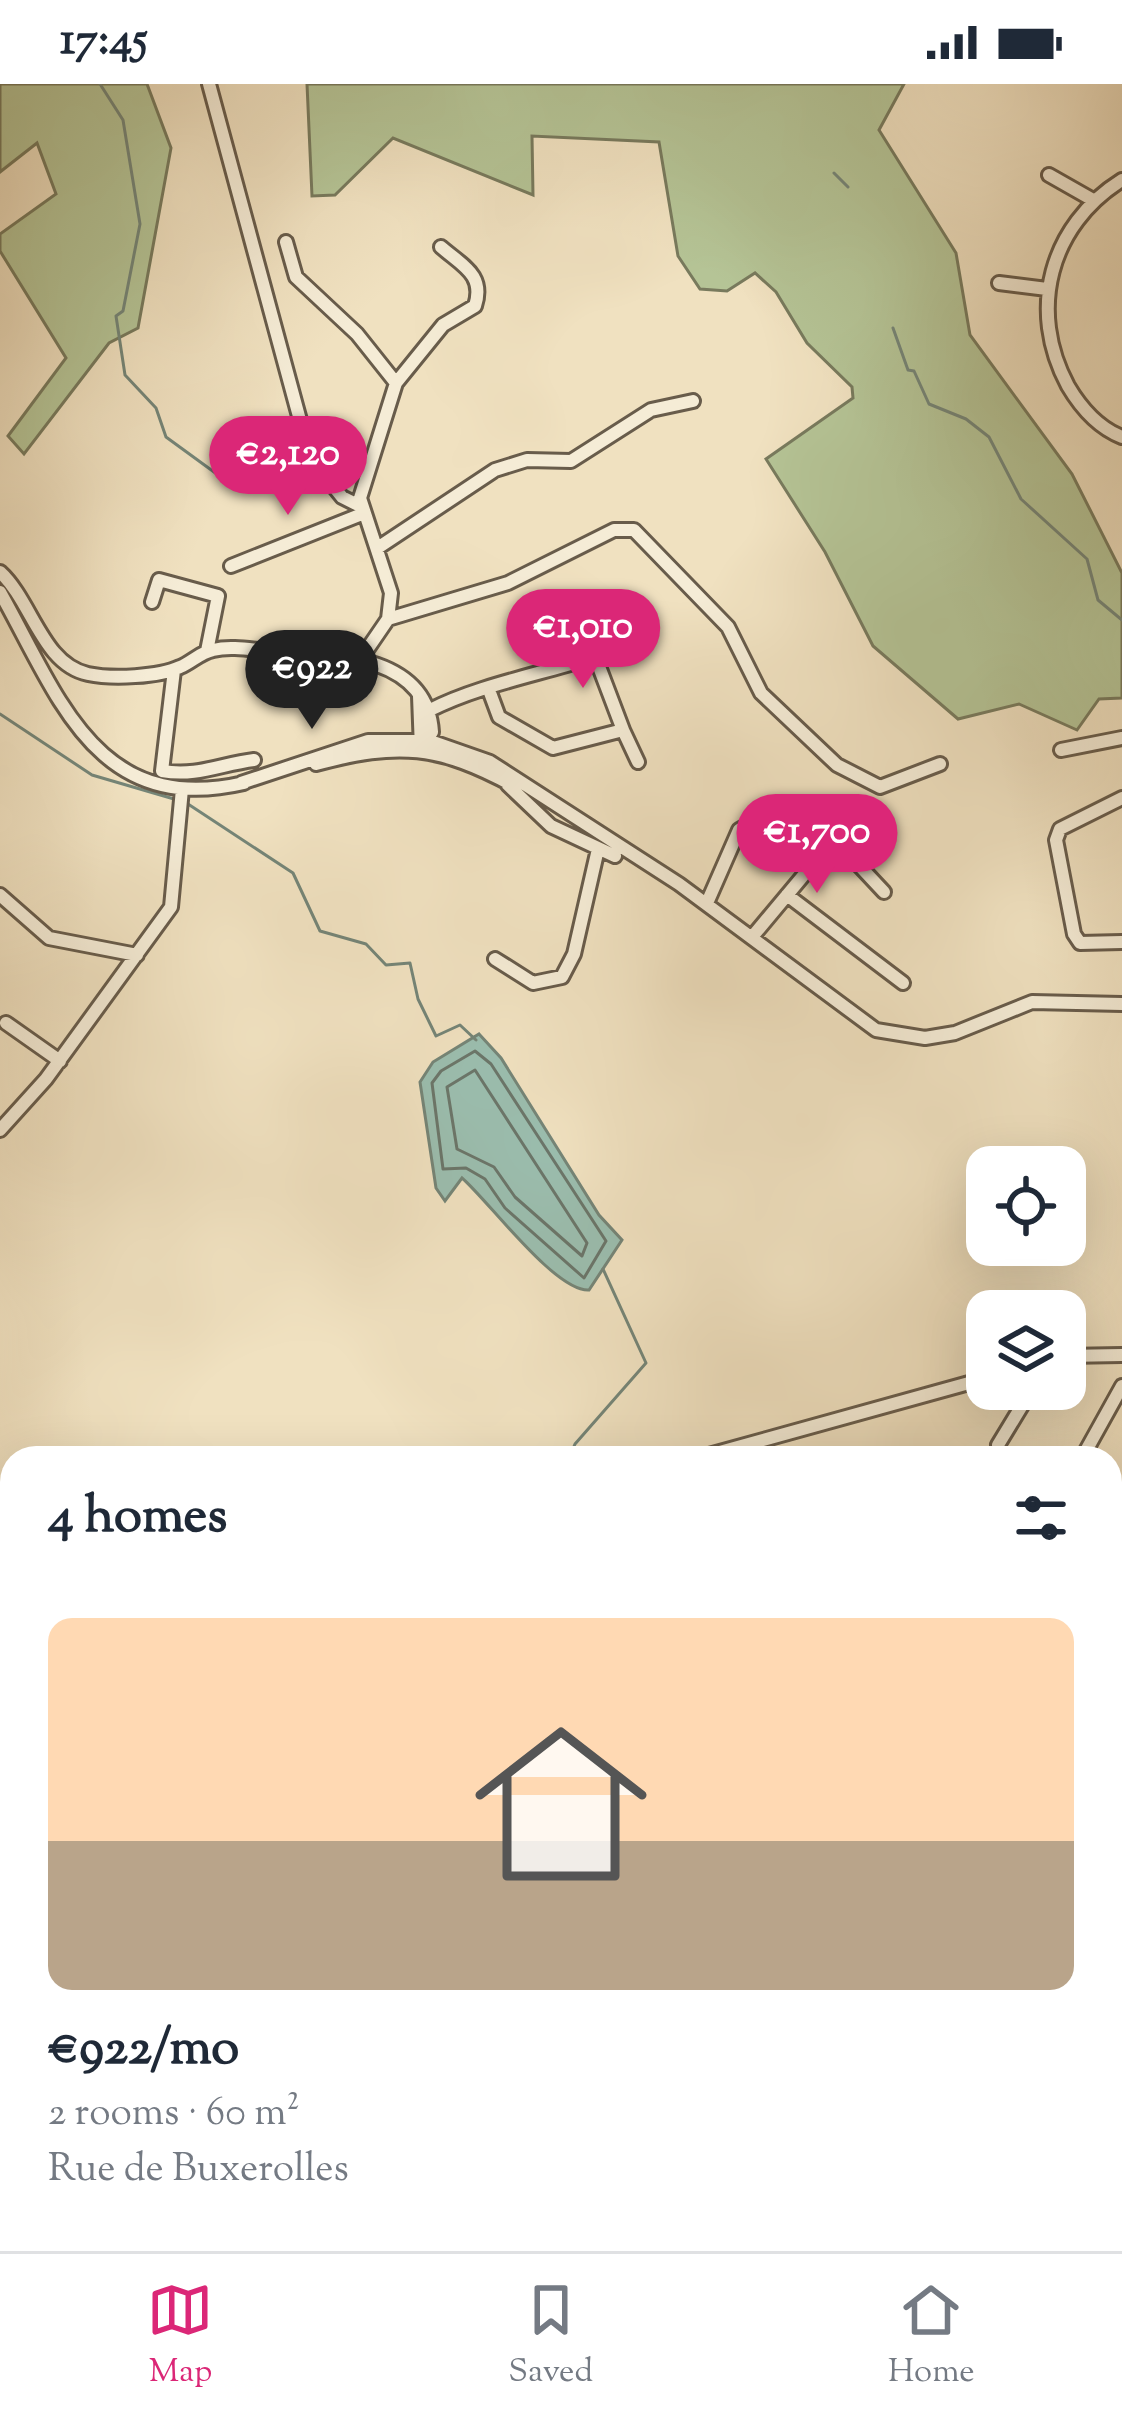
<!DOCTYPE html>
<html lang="en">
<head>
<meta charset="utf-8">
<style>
  :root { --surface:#fff; --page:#f6f6f7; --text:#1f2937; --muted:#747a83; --line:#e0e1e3; --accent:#db2777 }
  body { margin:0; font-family:"Sorts Mill Goudy",serif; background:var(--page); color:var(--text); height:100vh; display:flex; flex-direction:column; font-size:45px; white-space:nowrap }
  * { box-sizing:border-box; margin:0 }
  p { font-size:39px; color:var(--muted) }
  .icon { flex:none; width:66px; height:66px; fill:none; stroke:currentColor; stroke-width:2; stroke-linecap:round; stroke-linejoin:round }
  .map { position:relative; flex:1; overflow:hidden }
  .sheet { position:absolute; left:0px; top:1362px; width:1122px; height:807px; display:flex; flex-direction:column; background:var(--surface); border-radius:36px 36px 0 0; box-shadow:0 12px 48px #0002 }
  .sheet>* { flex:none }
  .fabs { position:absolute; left:966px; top:1062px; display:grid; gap:24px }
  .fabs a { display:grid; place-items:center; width:120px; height:120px; border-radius:24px; background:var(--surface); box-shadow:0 12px 48px #0002; font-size:60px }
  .price { position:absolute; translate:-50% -102px; padding:0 27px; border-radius:42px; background:var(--accent); color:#fff; font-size:39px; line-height:78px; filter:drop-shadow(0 3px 6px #0008) }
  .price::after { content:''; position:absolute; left:50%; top:72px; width:36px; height:27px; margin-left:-18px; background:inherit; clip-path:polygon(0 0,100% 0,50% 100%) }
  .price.selected { background:#222; color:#fff }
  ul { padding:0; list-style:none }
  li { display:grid; align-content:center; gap:24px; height:636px; padding:0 48px }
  li span { display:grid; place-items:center; height:372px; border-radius:24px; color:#555 }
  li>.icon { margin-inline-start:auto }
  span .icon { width:216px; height:216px; fill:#fffc; stroke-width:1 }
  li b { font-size:51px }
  h2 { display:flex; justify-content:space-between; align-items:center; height:144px; padding:0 48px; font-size:51px }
  .status { display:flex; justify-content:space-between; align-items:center; height:84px; padding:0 60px; background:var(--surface); direction:ltr }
  .status svg { height:33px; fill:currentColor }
  .tabs { display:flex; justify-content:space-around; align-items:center; height:168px; border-top:3px solid var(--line); background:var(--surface); font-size:33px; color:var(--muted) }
  .tabs a { display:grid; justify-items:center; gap:6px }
  .tabs .selected { color:var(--accent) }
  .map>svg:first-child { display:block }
  .green { fill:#b5c496; stroke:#787a5d; stroke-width:3 }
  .water { fill:#9bbeaf; stroke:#758577; stroke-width:3 }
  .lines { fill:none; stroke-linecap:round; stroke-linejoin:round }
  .shore { stroke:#6b766a; stroke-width:3 }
  .stream { stroke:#758577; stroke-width:3 }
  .minor-casing { stroke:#685c4b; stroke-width:18 }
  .minor { stroke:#f5ecd6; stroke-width:12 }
  .rail-casing { stroke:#3b2f24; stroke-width:8 }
  .rail { stroke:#f5ecd6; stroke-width:3; stroke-dasharray:9; stroke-linecap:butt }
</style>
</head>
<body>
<div class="status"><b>17:45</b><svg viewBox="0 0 49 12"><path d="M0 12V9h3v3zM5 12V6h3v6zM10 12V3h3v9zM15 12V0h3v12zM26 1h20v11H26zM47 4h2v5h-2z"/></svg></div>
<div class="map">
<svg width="1122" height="2167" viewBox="0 0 1122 2167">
  <rect width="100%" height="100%" fill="#f0e1c0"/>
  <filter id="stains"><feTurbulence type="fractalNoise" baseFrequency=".00167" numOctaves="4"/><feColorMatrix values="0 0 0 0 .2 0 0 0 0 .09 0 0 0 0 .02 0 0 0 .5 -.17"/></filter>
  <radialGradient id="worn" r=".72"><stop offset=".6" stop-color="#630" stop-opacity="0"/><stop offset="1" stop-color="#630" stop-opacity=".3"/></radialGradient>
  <path class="green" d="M0,0H147L171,64L138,244L109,259L24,370L8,352L66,274L0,167V150L56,110L37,59L0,88Z
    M307,0H904L879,46L956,169L970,251L1072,390L1122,489V614L1099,615L1077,646L1019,620L958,635L873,562L825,468L766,375L853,314L852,303L807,259L776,208L755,189L727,207L700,205L678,172L659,58L532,52L533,111L393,54L335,111L312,112Z
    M606,2157H787L807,2167H597Z"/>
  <path class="water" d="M479,950L501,974L599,1131L622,1156L589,1206C555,1208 487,1115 462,1094L445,1117L436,1104L420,998L433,978Z"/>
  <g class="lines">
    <path class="shore" d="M475,967L491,980L606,1157L584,1194L505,1124L485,1095L466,1084L443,1085L432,999L441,987Z
      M475,986L587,1159L582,1172L515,1113L494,1083L457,1065L447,1003Z"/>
    <path class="stream" d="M100,0L123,36L140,140L123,227L116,232L125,291L156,324L166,353L225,396
      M834,89L848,103
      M893,244L908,286L914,287L929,320L966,335L989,353L1021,415L1087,475L1098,516L1122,536
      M0,630L92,691L174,715
      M188,720L293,789L320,847L366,860L386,881L410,879L418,915L436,952L460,941L476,956
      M569,1374L575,1360L646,1279L603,1185"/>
    <g class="minor-casing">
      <path id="minor" d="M209,0L310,373L342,413L360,422
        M1049,91L1093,116
        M1122,96C1050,141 1027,226 1068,302C1081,324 1099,344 1122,353
        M286,158L296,193L357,250L396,299
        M999,199L1047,205
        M379,463L495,386L527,376L571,377L651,326L693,317
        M231,482L362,430
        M0,488C32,517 42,580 88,590C112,595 159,593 180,583C192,578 201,568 213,566C233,561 257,567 278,568C335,570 427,571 432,648L421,665L419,612
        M0,508C59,613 96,733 244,699
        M152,518L159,496L218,512L207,567
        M388,535L508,499L614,446H634L728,543L761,609L837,681L880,703L940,680
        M362,573L388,535L391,509L360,414L396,299L443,241L475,222C485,191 463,182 441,163
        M174,586L162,687C197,693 221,680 254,676
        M430,626C477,602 536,591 587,575L598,580L623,646L553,664L499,633L489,606
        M623,646L638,678
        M1061,666L1122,654
        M316,680C399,658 438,661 514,702
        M241,699L368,657H430L490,678L679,800L876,946L925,954L955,949L1032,918L1122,920
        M508,701L551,742L615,772
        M1122,714L1060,745L1056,756L1074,850L1080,859L1122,858
        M0,811L49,854L137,871
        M787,811L903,899
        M707,819L739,746L751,739
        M752,853L828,762H841L884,808
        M495,875L533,899L562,893L574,870L598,765
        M6,939L60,977
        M0,1046L46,995L171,823L182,705
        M1065,1272L1122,1271
        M698,1374L987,1294
        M1003,1374L998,1361L1032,1305
        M1082,1374L1122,1302
        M0,1511L12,1519
        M1110,1791L1122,1808
        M0,1817L12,1816
        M938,2157L944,2167"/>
    </g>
    <use href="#minor" class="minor"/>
    <g class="rail-casing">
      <path id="rail" d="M0,1956L12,1971
        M117,2157L122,2167"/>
    </g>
    <use href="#rail" class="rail"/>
  </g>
  <rect width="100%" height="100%" filter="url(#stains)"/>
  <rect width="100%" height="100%" fill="url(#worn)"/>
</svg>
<div class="fabs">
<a><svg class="icon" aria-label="locate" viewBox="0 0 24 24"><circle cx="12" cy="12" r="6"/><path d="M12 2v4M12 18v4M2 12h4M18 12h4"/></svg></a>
<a><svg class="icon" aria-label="layers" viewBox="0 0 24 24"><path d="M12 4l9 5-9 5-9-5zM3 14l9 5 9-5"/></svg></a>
</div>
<b class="price" style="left:288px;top:434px">€2,120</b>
<b class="price" style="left:583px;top:607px">€1,010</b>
<b class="price selected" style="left:312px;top:648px">€922</b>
<b class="price" style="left:817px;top:812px">€1,700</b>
<section class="sheet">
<h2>4 homes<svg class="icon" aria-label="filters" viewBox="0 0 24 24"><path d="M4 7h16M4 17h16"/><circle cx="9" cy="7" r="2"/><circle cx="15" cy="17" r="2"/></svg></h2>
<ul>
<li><span style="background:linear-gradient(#ffd9b3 60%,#b9a48a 0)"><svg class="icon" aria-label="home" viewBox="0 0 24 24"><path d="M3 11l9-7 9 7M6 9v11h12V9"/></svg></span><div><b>€922/mo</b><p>2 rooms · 60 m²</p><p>Rue de Buxerolles</p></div></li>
</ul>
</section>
</div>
<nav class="tabs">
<a class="selected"><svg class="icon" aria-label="map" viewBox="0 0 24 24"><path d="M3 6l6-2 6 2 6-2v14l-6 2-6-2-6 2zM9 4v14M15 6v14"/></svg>Map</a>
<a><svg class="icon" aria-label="saved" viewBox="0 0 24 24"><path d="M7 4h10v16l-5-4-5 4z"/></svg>Saved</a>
<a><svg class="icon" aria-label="home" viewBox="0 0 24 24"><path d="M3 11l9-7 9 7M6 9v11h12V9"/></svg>Home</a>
</nav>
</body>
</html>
